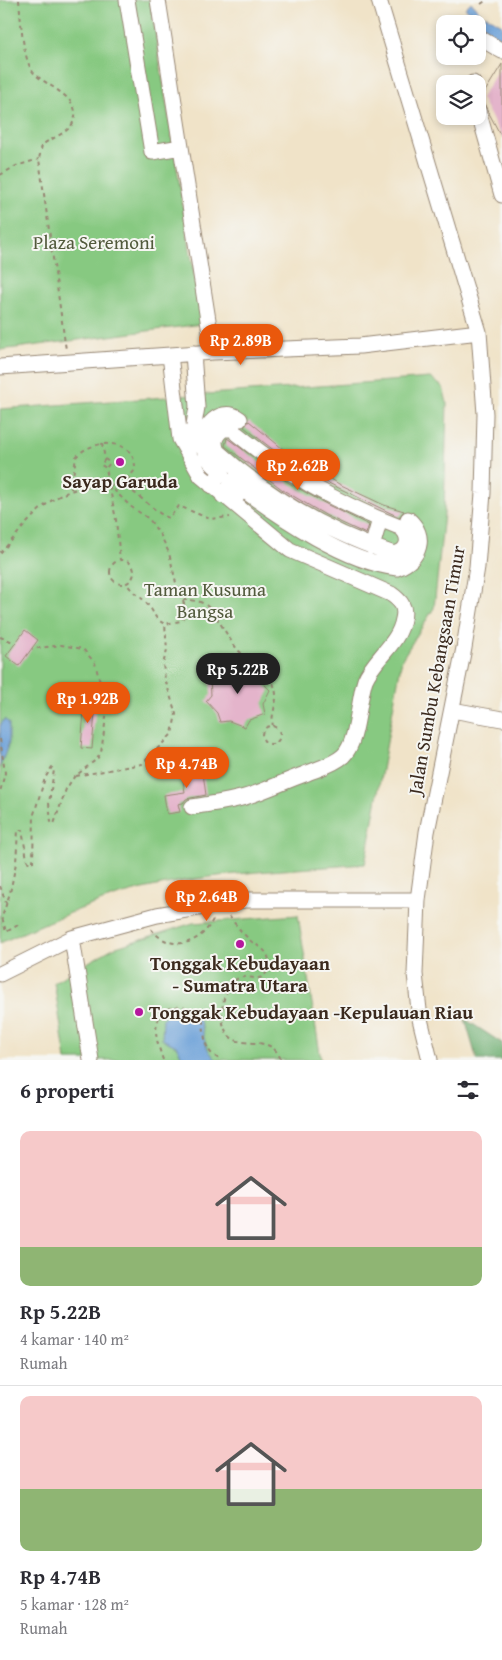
<!DOCTYPE html>
<html lang="id">
<head>
<meta charset="utf-8">
<style>
  :root { --surface:#fff; --page:#f7f7f7; --text:#2b2b33; --muted:#7c7c81; --line:#e1e1e2; --accent:#ea580c }
  body { margin:0; font-family:"Gentium Book Plus",serif; background:var(--page); color:var(--text); height:100vh; display:flex; flex-direction:column; font-size:19px; white-space:nowrap }
  * { box-sizing:border-box; margin:0 }
  p { font-size:16px; color:var(--muted) }
  .icon { flex:none; width:28px; height:28px; fill:none; stroke:currentColor; stroke-width:2; stroke-linecap:round; stroke-linejoin:round }
  .map { position:relative; height:1060px; overflow:hidden }
  .panel { display:flex; flex-direction:column; background:var(--surface); flex:1 }
  .panel>* { flex:none }
  .controls { position:absolute; left:436px; top:15px; display:grid; gap:10px }
  .controls a { display:grid; place-items:center; width:50px; height:50px; border-radius:10px; background:var(--surface); box-shadow:0 2px 8px #0003; font-size:25px }
  .price { position:absolute; translate:-50% -42px; padding:0 11px; border-radius:18px; background:var(--accent); color:#fff; font-size:16px; line-height:32px; filter:drop-shadow(0 1px 2px #0008) }
  .price::after { content:''; position:absolute; left:50%; top:30px; width:15px; height:11px; margin-left:-8px; background:inherit; clip-path:polygon(0 0,100% 0,50% 100%) }
  .price.selected { background:#222; color:#fff }
  ul { padding:0; list-style:none }
  li { display:grid; align-content:center; gap:10px; height:265px; padding:0 20px }
  li+li { border-top:1px solid var(--line) }
  li span { display:grid; place-items:center; height:155px; border-radius:10px; color:#555 }
  li>.icon { margin-inline-start:auto }
  span .icon { width:90px; height:90px; fill:#fffc; stroke-width:1 }
  li b { font-size:21px }
  h2 { display:flex; justify-content:space-between; align-items:center; height:60px; padding:0 20px; font-size:21px }
  .map>svg:first-child { display:block }
  .green { fill:#87c981; stroke:#617a50 }
  .forest { fill:#6dad6f; stroke:#546c46 }
  .water { fill:#6ca0d8; stroke:#54657b }
  .building { fill:#e4b4cb }
  .lines { fill:none; stroke-linecap:round; stroke-linejoin:round }
  .minor-casing { stroke:#968673; stroke-width:17 }
  .path { stroke:#968673; stroke-width:2; stroke-dasharray:4 4; stroke-linecap:butt }
  .minor { stroke:#fff; stroke-width:15 }
  .poi-dot { fill:#b5179e; stroke:#f6f6f2; stroke-width:2 }
  .labels { text-anchor:middle; stroke-width:4; stroke-linejoin:round; paint-order:stroke }
  .park-label { font-size:19px; fill:#525a3c; stroke:#f6f6f2 }
  .poi-label { font-size:19px; font-weight:bold; fill:#3b2a1e; stroke:#f6f6f2 }
  .street-label { font-size:19px; fill:#3b2a1e; stroke:#f6f6f2 }
</style>
</head>
<body>
<div class="map">
<svg width="502" height="1060" viewBox="0 0 502 1060">
  <rect width="100%" height="100%" fill="#f6f6f2"/>
  <filter id="ink" filterUnits="userSpaceOnUse"><feTurbulence type="fractalNoise" baseFrequency=".02" numOctaves="2"/><feDisplacementMap in="SourceGraphic" scale="10" xChannelSelector="R" yChannelSelector="G"/><feConvolveMatrix kernelMatrix="1 2 1 2 8 2 1 2 1" color-interpolation-filters="sRGB"/></filter>
  <filter id="wash" filterUnits="userSpaceOnUse"><feTurbulence type="fractalNoise" baseFrequency=".0096" numOctaves="4" result="noise"/><feDisplacementMap in="SourceGraphic" scale="20" xChannelSelector="R" yChannelSelector="G"/><feGaussianBlur stdDeviation="1.12" result="paint"/><feColorMatrix in="noise" values="0 0 0 0 0 0 0 0 0 0 0 0 0 0 0 0 0 1.4 0 .05"/><feComposite in="paint" operator="in"/></filter>
  <g filter="url(#wash)">
    <rect width="100%" height="100%" fill="#f0e3c8"/>
    <path class="green" d="M0,0H150L202,324L0,350Z
      M430,378L443,387L447,403L444,514L434,608L402,659L365,864C283,871 196,872 117,896C77,909 38,926 0,943V409Z
      M298,915L321,1060H66L54,982L113,948L193,923Z"/>
    <path class="forest" d="M465,1019L502,1043V1060H477Z"/>
    <path class="water" d="M471,2L483,16H487L502,25V39L485,28L481,20L465,8Z
      M4,719L9,723V743L0,767V726Z
      M179,1011C216,1016 192,1038 217,1060H184L176,1046L162,1039L163,1018L170,1013Z"/>
    <g id="blocks">
      <path class="building" d="M502,64V138L481,98Z
        M249,421L283,449L339,484L384,505L404,511L399,517L318,478L280,455L244,427Z
        M227,438L289,483L328,505L369,525L366,534L327,516L283,490L225,446Z
        M25,630L38,640L19,666L6,656Z
        M231,664L245,670L255,668L258,678L270,690L263,704L265,714L249,720L245,727L229,721L220,722L217,713L206,701L211,695L210,678L220,675Z
        M85,699L96,700L92,749L81,748Z
        M202,766L206,795L186,799L183,803L178,804L180,812L167,814L164,795L185,792L181,769Z"/>
    </g>
  </g>
  <g filter="url(#ink)">
    <use href="#blocks" fill-opacity="0" stroke="#968673" stroke-width="1"/>
    <g class="lines">
      <g class="minor-casing">
        <path id="minor" d="M127,0L152,152L181,147
          M158,0L213,352
          M379,0L479,332L485,414L483,493L477,567L464,648L427,832L418,900L415,974L420,1019L430,1060
          M478,37L502,51
          M473,83V84
          M478,110L502,195
          M170,355L180,439L201,476L290,550L391,594C401,601 406,607 403,619C399,644 374,658 365,680C358,701 358,742 343,756C333,765 317,769 305,774C285,781 265,791 245,797C228,802 210,804 192,807
          M0,367L213,352L360,346L479,332
          M233,429H223C215,436 213,441 217,451C268,497 328,533 394,554C410,551 411,536 400,527
          M237,434C288,475 335,502 397,526
          M189,454L197,407L193,353
          M211,485L222,472C216,467 209,462 206,455C195,433 218,403 240,419
          M223,496L240,471
          M233,502L242,489C283,519 346,562 397,568C420,559 428,536 408,519
          M372,547L380,519
          M452,710L502,719
          M72,938L91,1060
          M0,974L72,938L157,915L244,900H418"/>
      </g>
      <path class="path" d="M19,0C21,19 22,57 33,72C44,86 89,99 71,126C65,134 50,139 42,145L39,159L66,350
        M481,4L487,0
        M0,175L16,166L39,159
        M102,443L105,459L110,463L106,468
        M105,459L101,465L106,468L116,520L120,560
        M108,484L130,506L149,519L161,536L169,553L177,587L187,611L181,621L165,624C152,618 156,613 147,604C141,596 133,593 127,584
        M71,489L76,457C92,438 137,437 135,470L122,486
        M0,553C30,522 43,494 90,486C101,485 111,483 121,486C138,491 154,513 169,518L179,506L210,519L230,517
        M110 572a12 12 0 1 1 24 0a12 12 0 1 1-24 0Z
        M183,600C192,600 201,600 208,607C220,619 227,638 239,651C252,664 270,669 275,689C279,702 270,714 273,726
        M0,637L16,643
        M262 735a9 9 0 1 1 18 0a9 9 0 1 1-18 0Z
        M0,739L5,773L0,792
        M76,776L142,764L172,734L176,714L165,679L163,664L167,650L165,624
        M0,827V829
        M0,886L6,903
        M229,916C236,925 243,934 252,942C258,946 263,948 267,954C269,958 270,964 268,969C262,985 250,974 239,978C224,984 220,1010 223,1023C231,1059 269,1027 281,1060
        M18,925L6,932L2,917L10,893L16,863L18,830H22L27,859L29,863L33,862L34,814L45,778L52,767L54,770L49,803L51,822L54,824L66,789L74,777L97,759L101,753L107,710L95,663L83,649L61,645L32,649
        M151,929C171,954 203,944 214,917
        M163,1060C159,1047 153,1034 158,1020C165,1001 190,1005 202,1017C206,1035 201,1052 222,1060"/>
      <use href="#minor" class="minor"/>
    </g>
  </g>
  <g class="poi-dot">
    <circle cx="120" cy="462" r="5"/>
    <circle cx="240" cy="944" r="5"/>
    <circle cx="139" cy="1012" r="5"/>
  </g>
  <g class="labels">
    <g class="park-label">
      <text x="94" y="249">Plaza Seremoni</text>
      <text x="205" y="596">Taman Kusuma<tspan x="205" dy="22">Bangsa</tspan></text>
    </g>
    <g class="poi-label">
      <text x="120" y="488">Sayap Garuda</text>
      <text x="240" y="970">Tonggak Kebudayaan<tspan x="240" dy="22">- Sumatra Utara</tspan></text>
      <text x="149" y="1019" text-anchor="start">Tonggak Kebudayaan -Kepulauan Riau</text>
    </g>
    <g class="street-label">
      <text transform="translate(436 670) rotate(-80)" y="7">Jalan Sumbu Kebangsaan Timur</text>
    </g>
  </g>
</svg>
<div class="controls">
<a><svg class="icon" aria-label="locate" viewBox="0 0 24 24"><circle cx="12" cy="12" r="6"/><path d="M12 2v4M12 18v4M2 12h4M18 12h4"/></svg></a>
<a><svg class="icon" aria-label="layers" viewBox="0 0 24 24"><path d="M12 4l9 5-9 5-9-5zM3 14l9 5 9-5"/></svg></a>
</div>
<b class="price" style="left:241px;top:366px">Rp 2.89B</b>
<b class="price" style="left:298px;top:491px">Rp 2.62B</b>
<b class="price selected" style="left:238px;top:695px">Rp 5.22B</b>
<b class="price" style="left:88px;top:724px">Rp 1.92B</b>
<b class="price" style="left:187px;top:789px">Rp 4.74B</b>
<b class="price" style="left:207px;top:922px">Rp 2.64B</b>
</div>
<section class="panel">
<h2>6 properti<svg class="icon" aria-label="filters" viewBox="0 0 24 24"><path d="M4 7h16M4 17h16"/><circle cx="9" cy="7" r="2"/><circle cx="15" cy="17" r="2"/></svg></h2>
<ul>
<li><span style="background:linear-gradient(#f6c9c9 75%,#8fb573 0)"><svg class="icon" aria-label="home" viewBox="0 0 24 24"><path d="M3 11l9-7 9 7M6 9v11h12V9"/></svg></span><div><b>Rp 5.22B</b><p>4 kamar · 140 m²</p><p>Rumah</p></div></li>
<li><span style="background:linear-gradient(#f6c9c9 60%,#8fb573 0)"><svg class="icon" aria-label="home" viewBox="0 0 24 24"><path d="M3 11l9-7 9 7M6 9v11h12V9"/></svg></span><div><b>Rp 4.74B</b><p>5 kamar · 128 m²</p><p>Rumah</p></div></li>
</ul>
</section>
</body>
</html>
